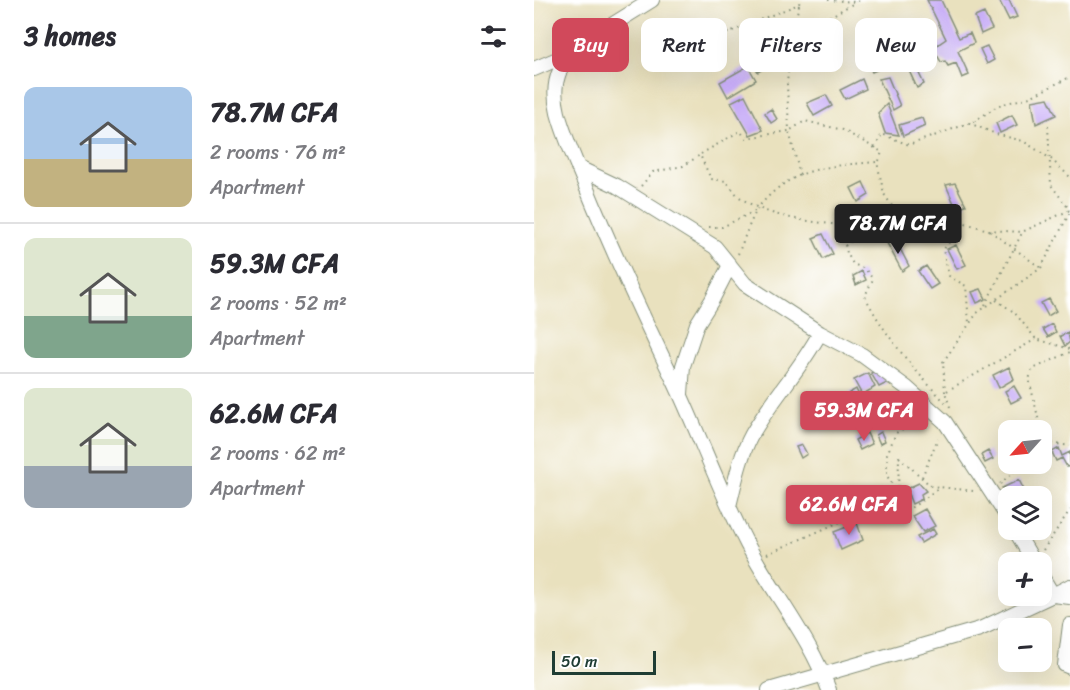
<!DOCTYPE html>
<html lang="en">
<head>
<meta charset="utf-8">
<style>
  :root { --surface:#fff; --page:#f2f2f3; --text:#2b2b33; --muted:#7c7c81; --line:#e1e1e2; --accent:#d1495b }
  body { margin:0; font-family:Sriracha,sans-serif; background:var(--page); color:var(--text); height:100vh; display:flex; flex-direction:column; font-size:22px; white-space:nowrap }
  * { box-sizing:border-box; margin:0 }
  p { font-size:20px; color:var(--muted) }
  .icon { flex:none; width:33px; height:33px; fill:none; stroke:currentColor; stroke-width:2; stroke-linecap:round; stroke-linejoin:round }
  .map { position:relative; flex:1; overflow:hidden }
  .details { display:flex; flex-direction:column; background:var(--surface); width:534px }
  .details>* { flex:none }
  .guide { position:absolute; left:18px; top:18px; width:428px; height:54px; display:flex; gap:12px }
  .needle { width:39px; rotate:243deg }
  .fabs { position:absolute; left:464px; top:420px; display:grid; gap:12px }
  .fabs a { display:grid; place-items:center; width:54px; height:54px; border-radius:12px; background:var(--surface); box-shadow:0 6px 24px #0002; font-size:30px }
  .scale { position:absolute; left:18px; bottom:15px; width:104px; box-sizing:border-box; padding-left:6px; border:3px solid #1f3d34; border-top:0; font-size:16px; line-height:21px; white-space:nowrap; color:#1f3d34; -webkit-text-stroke:4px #fff; paint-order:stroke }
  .price { position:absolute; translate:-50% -51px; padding:0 14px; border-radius:6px; background:var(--accent); color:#fff; font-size:20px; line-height:39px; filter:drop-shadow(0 2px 3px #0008) }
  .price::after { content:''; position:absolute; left:50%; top:36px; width:18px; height:14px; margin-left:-9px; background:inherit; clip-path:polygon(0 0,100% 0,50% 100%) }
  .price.on { background:#222; color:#fff }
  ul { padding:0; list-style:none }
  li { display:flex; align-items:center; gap:18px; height:150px; padding:0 24px }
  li+li { border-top:2px solid var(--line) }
  li span { display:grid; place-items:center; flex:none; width:168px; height:120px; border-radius:12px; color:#555 }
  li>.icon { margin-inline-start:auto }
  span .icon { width:72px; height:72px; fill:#fffc; stroke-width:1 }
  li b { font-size:26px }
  h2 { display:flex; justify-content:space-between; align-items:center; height:72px; padding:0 24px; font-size:26px }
  .chip { padding:0 21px; border-radius:12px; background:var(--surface); box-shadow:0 6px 24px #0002; font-size:21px; line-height:54px }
  .chip.on { background:var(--accent); color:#fff }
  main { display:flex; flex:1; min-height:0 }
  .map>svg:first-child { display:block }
  .building { fill:#c8adf7 }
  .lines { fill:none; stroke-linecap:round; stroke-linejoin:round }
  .minor-casing { stroke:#848f79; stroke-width:16 }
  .path { stroke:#848f79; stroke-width:2; stroke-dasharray:1.5 4.5; stroke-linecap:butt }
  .minor { stroke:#fff; stroke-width:14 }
</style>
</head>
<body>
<main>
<section class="details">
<h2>3 homes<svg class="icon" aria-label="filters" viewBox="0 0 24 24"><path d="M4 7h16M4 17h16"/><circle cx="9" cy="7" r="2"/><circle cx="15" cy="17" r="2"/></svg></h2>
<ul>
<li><span style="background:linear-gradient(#a9c7e8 60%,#c2b280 0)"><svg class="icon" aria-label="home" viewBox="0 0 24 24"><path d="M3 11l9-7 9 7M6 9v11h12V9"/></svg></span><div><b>78.7M CFA</b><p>2 rooms · 76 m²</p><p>Apartment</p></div></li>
<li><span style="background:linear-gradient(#dfe7d0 65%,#7fa58c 0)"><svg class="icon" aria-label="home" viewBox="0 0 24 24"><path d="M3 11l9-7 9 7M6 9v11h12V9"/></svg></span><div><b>59.3M CFA</b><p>2 rooms · 52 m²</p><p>Apartment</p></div></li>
<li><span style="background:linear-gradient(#dfe7d0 65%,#9aa5b1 0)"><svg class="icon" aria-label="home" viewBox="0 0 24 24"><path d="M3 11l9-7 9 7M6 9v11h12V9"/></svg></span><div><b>62.6M CFA</b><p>2 rooms · 62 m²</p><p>Apartment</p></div></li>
</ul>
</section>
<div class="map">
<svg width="536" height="690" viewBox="0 0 536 690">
  <rect width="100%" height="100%" fill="#fff"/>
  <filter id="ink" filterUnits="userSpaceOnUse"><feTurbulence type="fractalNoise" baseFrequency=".0167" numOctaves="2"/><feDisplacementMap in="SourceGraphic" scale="12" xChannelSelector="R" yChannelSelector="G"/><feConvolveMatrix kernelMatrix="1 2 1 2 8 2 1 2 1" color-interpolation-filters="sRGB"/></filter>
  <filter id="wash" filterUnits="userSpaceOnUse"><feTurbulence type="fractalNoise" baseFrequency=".008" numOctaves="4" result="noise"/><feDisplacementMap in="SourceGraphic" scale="24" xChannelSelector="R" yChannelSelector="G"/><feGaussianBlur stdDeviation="1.35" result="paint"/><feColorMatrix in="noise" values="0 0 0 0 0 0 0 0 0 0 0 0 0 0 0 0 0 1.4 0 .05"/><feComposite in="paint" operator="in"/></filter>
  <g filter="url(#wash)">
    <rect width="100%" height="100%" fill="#e9e1be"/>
    <g id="blocks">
      <path class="building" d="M393,0H407L425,38L436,33L440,43L424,51L435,75L428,78L422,63L414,66L411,61L407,62L399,48L412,39Z
        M465,0H475L483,17L475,20Z
        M450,13L458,29L447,34L441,17Z
        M346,38L358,63L338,72L326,48Z
        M371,44L390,84L383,88L364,47Z
        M453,46L460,60L453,64L446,49Z
        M229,56L234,66L224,72L218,61Z
        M214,66L222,80L194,97L186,82Z
        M354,77L366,106L359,110L345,79Z
        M328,79L332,89L311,99L306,90Z
        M211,95L229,130L216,135L197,102Z
        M292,95L298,106L280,116L273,103Z
        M514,98L522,115L502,124L498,101Z
        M353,104L365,135L351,133L344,113Z
        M237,109L243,119L237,123L231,113Z
        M478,115L483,125L466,133L462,123Z
        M388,118L391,126L369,136L365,125Z
        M329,182L335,195L324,202L317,188Z
        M421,183L432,205L422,208L412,185Z
        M289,234L299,254L289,259L279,238Z
        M361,239L375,266L368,271L353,243Z
        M422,245L432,265L423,269L413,249Z
        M392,266L404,284L396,289L384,271Z
        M328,271L332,280L322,285L319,276Z
        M447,289L452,299L443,303L438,292Z
        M515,299L522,311L514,316L507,303Z
        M518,324L522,332L514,337L509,329Z
        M534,333L536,342L531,346L526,336Z
        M475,367L480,379L465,388L459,375Z
        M342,370L353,383L345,387L337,373Z
        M334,373L341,387L328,395L320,380Z
        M480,386L487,398L477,403L471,391Z
        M322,389L330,407L325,409L315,393Z
        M347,432L351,441L346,444L342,435Z
        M333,433L338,444L326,450L321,440Z
        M268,445L273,454L267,458L262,447Z
        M525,448L528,456L536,452V466L533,467L528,458L522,461L518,452Z
        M454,451L459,459L451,463L447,455Z
        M485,480L491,492L484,496H473L468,488Z
        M385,483L392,491L387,494L388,499L378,504L372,489Z
        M391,509L401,526L389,532L378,516Z
        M323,523L329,540L307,550L300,532Z
        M399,529L402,534L387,543L383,537Z"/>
    </g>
  </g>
  <g filter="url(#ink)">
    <use href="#blocks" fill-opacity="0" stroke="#848f79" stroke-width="1.5"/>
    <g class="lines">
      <g class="minor-casing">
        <path id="minor" d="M35,54C22,73 18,89 24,113C31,139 43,164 53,189C80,255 110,319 141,383C166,436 186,492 213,544C239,594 276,637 295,690
          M0,69L35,54L52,41L118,0
          M45,168L83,186L181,247L211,284L286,333L328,355L373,388L411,422L474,518
          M147,394L149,366L163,324L178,300L196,265
          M195,506C201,482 206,456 218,434C238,399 266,370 286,333
          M481,530L500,562
          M507,575L519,595L536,586
          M536,625L531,665L536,667
          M235,690L446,629L519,595L536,597"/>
      </g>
      <path class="path" d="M294,0L322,2L326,0
        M265,5L257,38L322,2
        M119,58L188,35L265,4L266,0
        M435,123L462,134L489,141L517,159L536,177
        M514,126L517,185L536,210
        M341,148L348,134L375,145L441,121L465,105L496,97L536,77
        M167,154L206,131L212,138L255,131L253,84L257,38
        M266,175L255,131L271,121L309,130L348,152L344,164
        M107,186L119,172L149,166L166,155L177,179L192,181C197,186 201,194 207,198C235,218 273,221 306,225L313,253L319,264L331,269L339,279L331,296C348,332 383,374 412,403
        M418,219L417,240L409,250L415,276L432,286L435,323
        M175,227H188L225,209
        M456,231L507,268
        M311,246L334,228L343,236L353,237L380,224
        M204,254C210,240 218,214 228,203C261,166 297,166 343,162L350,194L366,218L384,225L418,219L454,230L488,232L536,210
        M462,300L480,312L502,339L536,349
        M451,305L488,233
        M536,327V334
        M411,392L409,362L443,313L507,268L536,212
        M416,407L411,392L502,339
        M507,430L495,379L499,369L536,352
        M507,432L509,441
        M507,444L509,442L536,446
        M388,477L404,438
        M466,484L488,464
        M364,493L365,457L397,486L440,491
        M326,514L362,517L386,502L404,488
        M509,550L536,510
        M233,554L333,510L364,493L353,476V454L362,433L386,419"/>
      <use href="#minor" class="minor"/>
    </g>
  </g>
</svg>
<div class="fabs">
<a><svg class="needle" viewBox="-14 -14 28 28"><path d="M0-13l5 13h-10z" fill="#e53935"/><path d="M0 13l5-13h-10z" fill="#7c7c81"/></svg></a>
<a><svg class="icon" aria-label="layers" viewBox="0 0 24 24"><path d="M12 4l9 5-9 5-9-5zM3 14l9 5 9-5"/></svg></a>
<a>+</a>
<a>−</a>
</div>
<div class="scale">50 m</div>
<b class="price on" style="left:364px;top:255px">78.7M CFA</b>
<b class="price" style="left:330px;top:442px">59.3M CFA</b>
<b class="price" style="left:315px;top:536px">62.6M CFA</b>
<div class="guide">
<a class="chip on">Buy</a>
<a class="chip">Rent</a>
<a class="chip">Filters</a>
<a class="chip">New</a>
</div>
</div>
</main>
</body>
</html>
